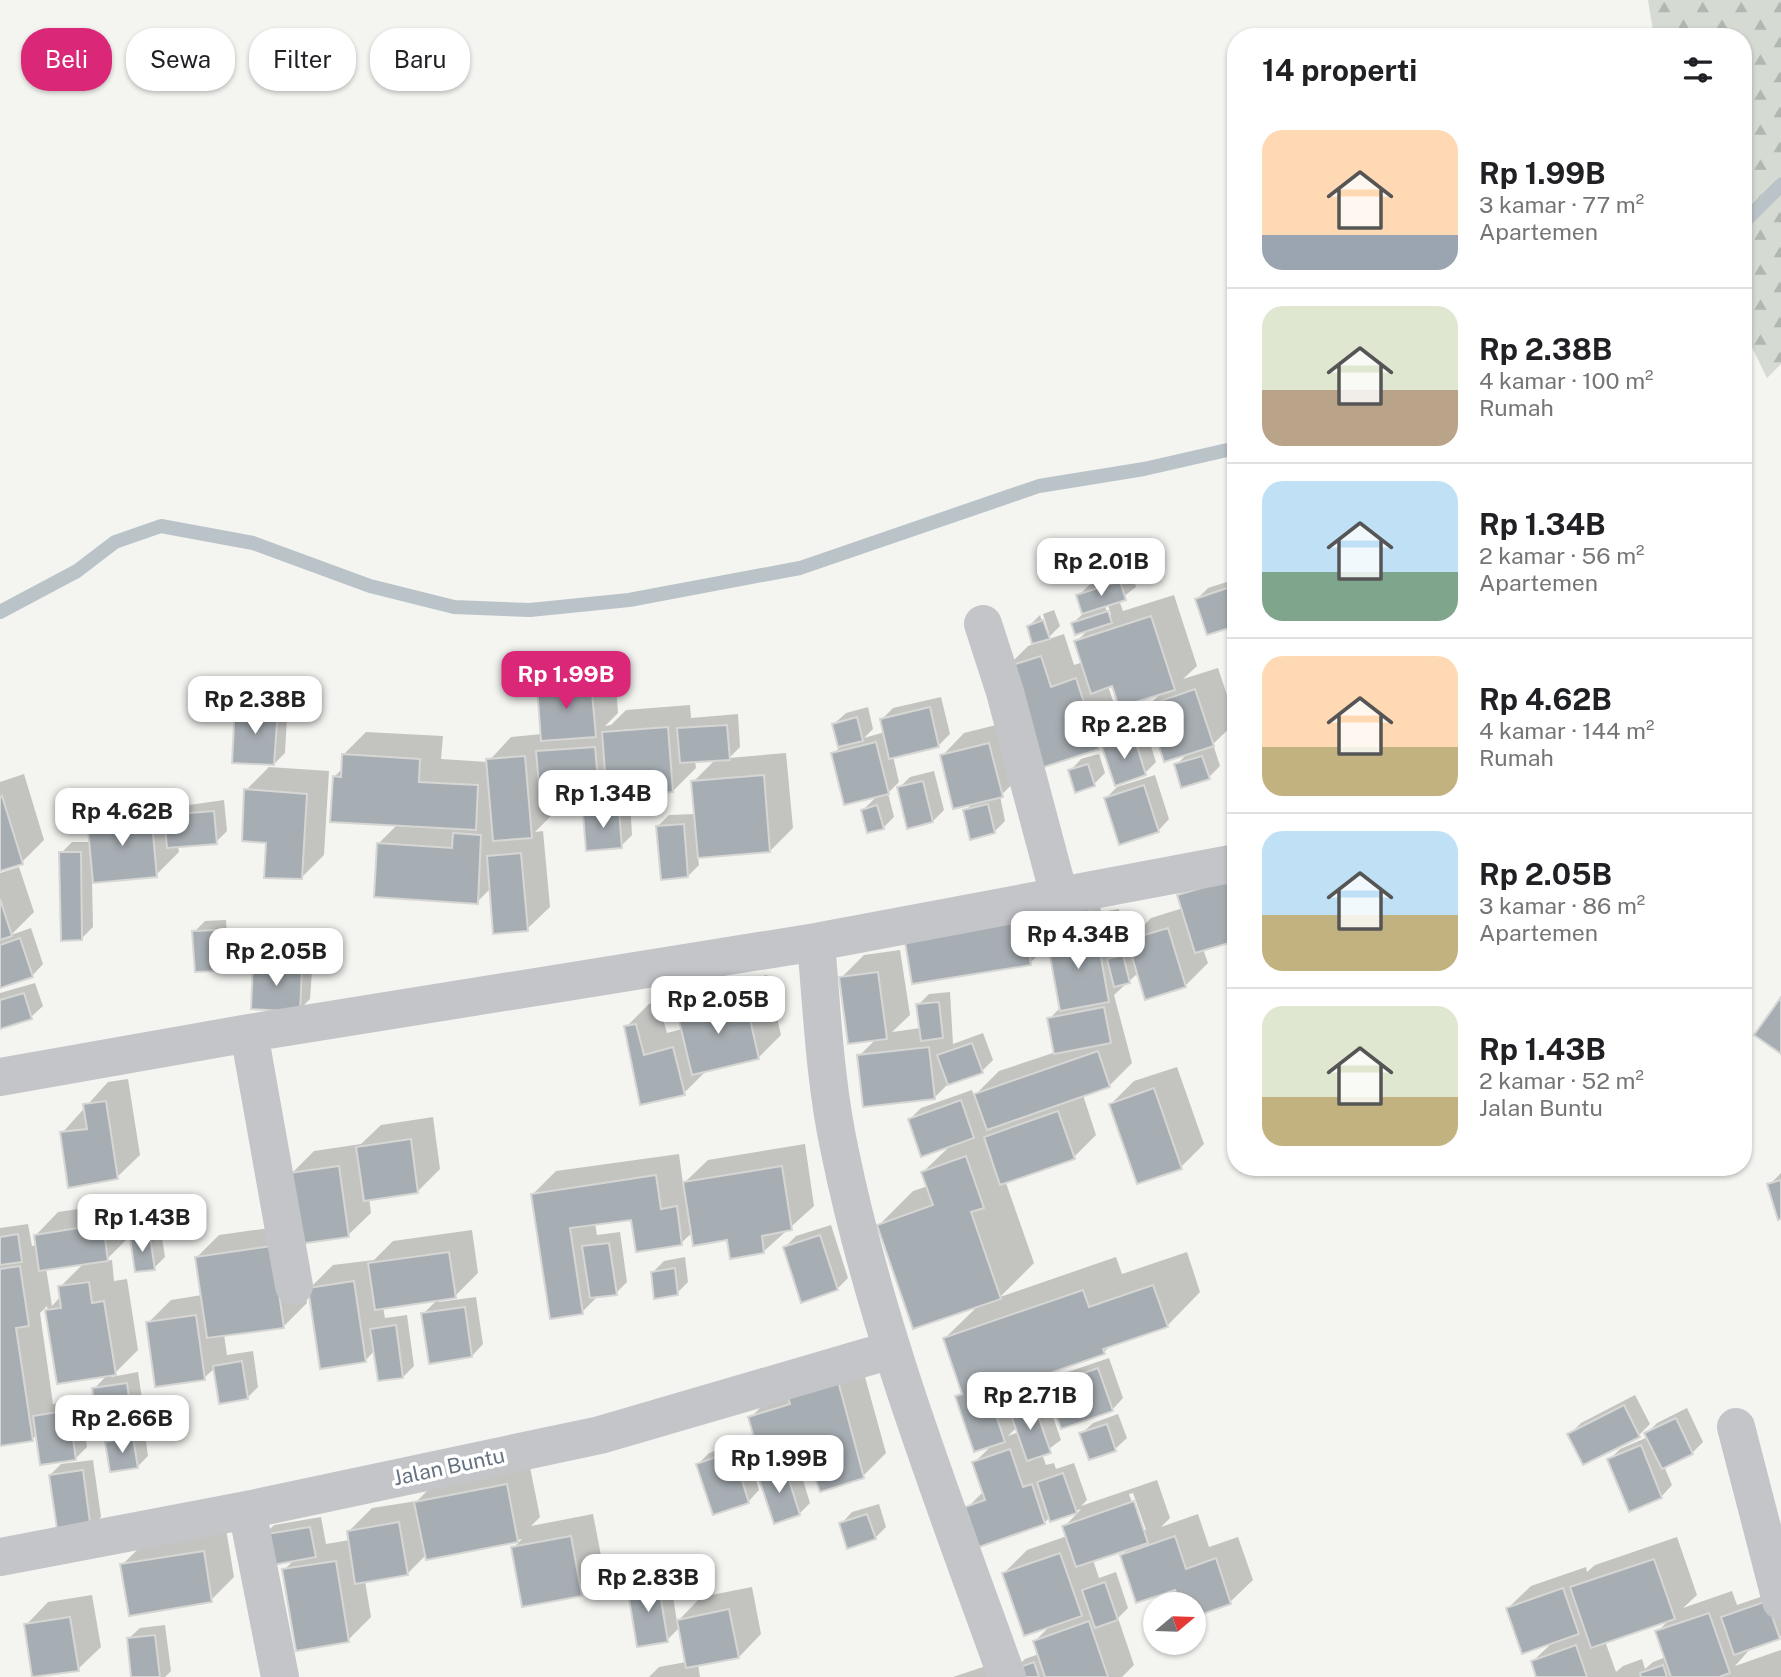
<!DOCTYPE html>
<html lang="id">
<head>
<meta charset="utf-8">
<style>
  :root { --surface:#fff; --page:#f6f6f6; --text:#202124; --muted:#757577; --line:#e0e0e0; --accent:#db2777 }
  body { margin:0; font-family:"Public Sans",sans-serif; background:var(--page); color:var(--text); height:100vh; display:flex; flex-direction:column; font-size:26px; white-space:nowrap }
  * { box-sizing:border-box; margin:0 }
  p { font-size:23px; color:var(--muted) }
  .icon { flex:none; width:38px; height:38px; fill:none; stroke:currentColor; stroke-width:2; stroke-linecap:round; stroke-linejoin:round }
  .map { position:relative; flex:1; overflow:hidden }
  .details { position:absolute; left:1227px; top:28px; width:525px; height:1148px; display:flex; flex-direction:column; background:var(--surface); border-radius:28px; box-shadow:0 2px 5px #0004 }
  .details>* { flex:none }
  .hud { position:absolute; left:21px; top:28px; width:665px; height:63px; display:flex; gap:14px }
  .needle { width:46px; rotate:71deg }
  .controls { position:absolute; left:1143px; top:1592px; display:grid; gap:14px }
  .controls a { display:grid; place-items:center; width:63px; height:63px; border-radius:50%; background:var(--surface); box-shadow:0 2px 5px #0004; font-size:35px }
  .price { position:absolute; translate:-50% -60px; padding:0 16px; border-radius:14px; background:#fff; color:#222; font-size:23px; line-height:46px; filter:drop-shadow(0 2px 4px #0008) }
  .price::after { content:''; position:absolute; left:50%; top:42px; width:21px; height:16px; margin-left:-10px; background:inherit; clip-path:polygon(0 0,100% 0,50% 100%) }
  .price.current { background:var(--accent); color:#fff }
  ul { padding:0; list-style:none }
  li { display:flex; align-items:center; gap:21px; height:175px; padding:0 35px }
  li+li { border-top:2px solid var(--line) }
  li span { display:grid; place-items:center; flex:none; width:196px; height:140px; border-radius:21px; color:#555 }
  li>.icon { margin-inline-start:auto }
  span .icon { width:84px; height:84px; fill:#fffc; stroke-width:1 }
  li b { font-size:30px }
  h2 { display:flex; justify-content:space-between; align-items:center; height:84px; padding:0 35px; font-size:30px }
  .chip { padding:0 24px; border-radius:28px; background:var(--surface); box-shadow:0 2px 5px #0004; font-size:24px; line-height:63px }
  .chip.current { background:var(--accent); color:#fff }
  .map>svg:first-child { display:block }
  .forest { fill:url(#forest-firs) }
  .shadow { fill:#0003; fill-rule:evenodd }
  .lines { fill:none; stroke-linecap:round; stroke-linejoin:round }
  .stream { stroke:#bac3c8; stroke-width:14 }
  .building { fill:#a7aeb3; stroke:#d6d6d4; stroke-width:2 }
  .street { stroke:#c3c5c9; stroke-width:38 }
  .labels { text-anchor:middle; stroke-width:7; stroke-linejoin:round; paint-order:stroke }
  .street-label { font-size:21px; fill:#657280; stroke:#fff }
</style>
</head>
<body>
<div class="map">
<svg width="1781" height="1677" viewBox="0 0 1781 1677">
  <defs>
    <pattern id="forest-firs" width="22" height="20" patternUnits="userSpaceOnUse" patternTransform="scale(1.75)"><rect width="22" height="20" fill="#d5dbd2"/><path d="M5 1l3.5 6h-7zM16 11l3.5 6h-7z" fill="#b0b6b0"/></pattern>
  </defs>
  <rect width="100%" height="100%" fill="#f4f4f1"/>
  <path class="forest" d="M1648,0H1781V364L1767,378L1743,329V37H1654Z"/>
  <path class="shadow" d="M1131,571L1136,587L1119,600L1123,611L1174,595L1197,666L1183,679L1218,668L1236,722L1213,744L1220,766L1209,777L1176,765L1189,752L1148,706L1162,692L1108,686L1121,725L1098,748L1005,669L1028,646L1034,644L1029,626L1040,615L1046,633H1049L1043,614L1054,610L1060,626L1046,640L1064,634L1074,665L1083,662L1076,642L1089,629L1073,623L1084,613L1078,596L1089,585ZM1107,602L1111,615H1108L1104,603Z
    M1236,579V624L1197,599L1208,588Z
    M614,659L618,713L605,726L611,725L626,710L690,705L691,718L738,714L740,747L729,758L786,753L793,828L770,851L698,857L699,865L688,876L658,826L669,815L696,814L693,782L716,759L695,761L696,768L673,791H609L597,802L630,799L632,835L621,846L585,813L598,800L553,804L554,813L535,832L543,831L550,907L527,929L491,888L477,902L378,844L398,824L334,777L343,768V755L366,732L443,736L441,759L488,762L511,737L542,734L539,686L561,663ZM600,678V682L561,685V681Z
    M248,695L288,698L285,753L274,764L236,707Z
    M941,697L950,734L939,745L893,756L899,782L888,793L894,817L883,828L863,810L878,795L833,754L840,747L834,724L846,713L868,707L873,729L864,738L885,732L881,720L893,708Z
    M1012,721L1025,772L1000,796L1005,821L994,832L965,811L974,802L942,756L964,733Z
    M1145,727L1156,762L1145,773L1104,747L1115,736Z
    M1099,754L1105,773L1094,784L1070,771L1081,759Z
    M269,767L329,771L324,855L301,878L246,790Z
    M934,771L944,810L933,821L899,788L910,777Z
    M24,774L44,840L22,862L0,869V782Z
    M1155,775L1169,819L1158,831L1106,798L1117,787Z
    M173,791L175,807L224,800L227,831L216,842L178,846L179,852L156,875L92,881L93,927L82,938L61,853L72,842H91L88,819L111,796Z
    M19,867L34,912L11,935L31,928L43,964L32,976L0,986V873Z
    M1202,873L1203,949L1208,963L1185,986L1138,973L1114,995L1132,1063L1109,1086L1083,1095L1096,1135L1074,1157L1006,1183L1034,1263L1000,1297L1116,1257L1122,1274L1187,1252L1200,1292L1167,1326L1111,1345L1104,1352L1028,1378L1035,1398L1045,1394L1061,1440L1042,1454L1046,1465L1054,1463L1056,1469L1074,1463L1087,1500L1081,1506L1157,1480L1170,1518L1161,1527L1198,1514L1209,1547L1238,1537L1253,1580L1230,1602L1194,1615V1605H1155V1611L1153,1605L1166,1591L1122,1555L1130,1547L1093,1560L1099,1578L1116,1572L1128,1608L1118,1618L1134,1665L1122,1677H1016L1014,1670L1025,1659L1039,1654L1035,1641L1051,1625L1004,1573L1027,1550L1067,1536L1064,1527L1081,1509L1051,1520L1050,1517L1044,1523L967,1508L984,1491L974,1463L993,1444L957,1397L963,1391L945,1338L979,1305L879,1225L913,1191L928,1186L923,1172L951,1145L910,1119L921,1108L972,1090L974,1096L999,1071L1056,1052L1049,1019L1061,1007L1049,944L1030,963L906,936L1098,890L1101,912L1119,909L1126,947L1130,946L1129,941L1151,918L1183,908L1179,896ZM1017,1427L1019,1432L1008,1436ZM1133,1493L1146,1530H1142L1129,1494Z
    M226,920L228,958L217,969L194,932L205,921Z
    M900,950L910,1015L892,1032L921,1028L918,1005L929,994L950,992L953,1044L983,1033L993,1060L982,1071L949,1083L934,1098L859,1056L876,1039L841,978L864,955Z
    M266,954L313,957L310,999L299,1010L255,965Z
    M767,975L781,1035L759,1057L708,1069L684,1093L642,1103L626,1027L649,1004L658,1002L667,1033L683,1029L679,1013L702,990Z
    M35,983L43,1006L31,1017L0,1028V993Z
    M1177,1067L1204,1144L1181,1167L1111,1104L1134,1081Z
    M128,1079L140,1155L117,1177L62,1133L108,1082Z
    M433,1117L440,1169L418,1191L369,1198L371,1213L348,1235L297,1243L307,1303L284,1326L224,1334L227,1355L253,1351L258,1387L247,1398L215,1368L204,1378L148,1323L171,1300L202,1295L197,1257L219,1235L298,1224L291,1174L314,1151L361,1144L381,1125Z
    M805,1144L814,1206L763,1252L729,1238L693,1232L681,1243L632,1218L595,1223L597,1235L620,1232L627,1282L616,1293L599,1295L582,1312L533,1194L556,1171L679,1154L683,1184L708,1160Z
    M1781,1173V1217L1769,1185Z
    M125,1202L130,1236L105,1261L112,1260L114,1281L127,1279L138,1350L111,1377L138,1372L145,1419L135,1429L144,1427L148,1456L137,1467L107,1443L117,1433L94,1389L108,1374L58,1382L47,1306L40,1313L53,1404L80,1400L87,1447L75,1459L38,1434L32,1439L0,1444V1228L28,1224L32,1246L37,1245L36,1235L58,1212ZM84,1263L60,1287L61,1296L52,1306L46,1268Z
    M160,1225L165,1257L154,1268L132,1239L143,1228Z
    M831,1225L848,1278L837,1289L785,1247L796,1236Z
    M472,1230L478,1273L455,1296L438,1299L439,1302L476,1297L483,1344L472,1356L423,1314L438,1299L383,1307L385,1318L407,1315L414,1366L403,1377L375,1350L365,1361L310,1288L333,1265L374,1260L393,1241Z
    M685,1257L688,1282L677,1293L653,1272L664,1261Z
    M1109,1358L1123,1398L1112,1410L1048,1386L1059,1375Z
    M860,1359L886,1453L863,1476L803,1434L750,1418L773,1395Z
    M1635,1395L1650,1424L1639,1435L1570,1434L1581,1423Z
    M1687,1408L1703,1442L1692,1453L1664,1466L1672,1485L1661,1497L1609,1460L1620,1449L1648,1437L1646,1434L1657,1423Z
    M1118,1414L1127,1438L1115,1449L1090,1458L1081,1434L1093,1423Z
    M744,1441L759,1490L748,1502L698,1464L709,1453Z
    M796,1457L810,1503L799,1514L760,1476L771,1465Z
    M93,1460L101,1517L90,1529L50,1475L61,1464Z
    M529,1462L540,1517L531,1526L593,1514L604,1571L581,1594L513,1548L522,1539L427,1558L426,1555L407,1574L365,1581L371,1617L348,1640L284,1570L295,1559L263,1536L274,1525L321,1517L326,1544L350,1540L349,1531L372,1508L417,1501L439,1479Z
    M879,1504L886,1527L875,1538L841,1524L852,1512Z
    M226,1529L234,1577L211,1600L122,1565L145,1542Z
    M1677,1537L1697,1595L1683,1608L1732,1591L1737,1605L1778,1591L1781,1601V1636L1752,1647L1735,1666L1781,1650V1677H1538L1533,1661L1553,1642L1508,1608L1531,1586L1586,1567L1587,1572L1595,1565ZM1671,1618L1657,1632L1666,1657L1653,1662L1645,1669L1642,1659L1623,1666L1616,1672L1605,1641Z
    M669,1571L677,1622L701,1597L752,1587L761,1634L739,1657L698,1664L700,1677H649L659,1667L686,1662L680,1627L667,1640L629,1586L640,1575Z
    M92,1595L101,1647L78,1669L34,1677L26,1625L48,1602Z
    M165,1625L171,1671L165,1677H132L128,1639L140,1628Z
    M986,1666L990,1677H953Z"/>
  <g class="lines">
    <path class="stream" d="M1743,223L1781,185
      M0,612L77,571L115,542L161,526L253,543L370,586L454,607L530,610L629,600L800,568L1039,486L1144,469L1236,448"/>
  </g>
  <path class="building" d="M1120,581L1126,600L1082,614L1076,595Z
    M1236,585V626L1207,635L1195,599Z
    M1108,611L1112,623L1075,635L1071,623Z
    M1151,616L1175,690L1119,707L1112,686L1091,694L1074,641Z
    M1043,620L1050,639L1032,644L1027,626Z
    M1041,656L1051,687L1076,678L1099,749L1035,770L1003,668Z
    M591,681L596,737L541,741L537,685Z
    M1195,689L1214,746L1164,762L1146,706Z
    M235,706L278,709L274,765L232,763Z
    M930,707L939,747L889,759L880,719Z
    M857,717L863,741L838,747L832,724Z
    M727,725L730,760L680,763L677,728Z
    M668,727L673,792L607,798L602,732Z
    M1134,737L1146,775L1115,786L1102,747Z
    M876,742L889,794L844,805L831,753Z
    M989,743L1003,797L953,809L940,755Z
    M595,747L600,802L541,807L536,751Z
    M342,754L420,759L419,782L478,785L476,830L330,822L333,776L341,777Z
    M525,756L532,838L493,841L486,759Z
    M1202,756L1210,779L1181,788L1174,764Z
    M1088,764L1095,786L1075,793L1068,770Z
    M764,775L770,852L698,858L691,781Z
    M923,781L933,822L907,829L897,787Z
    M1144,785L1159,832L1119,845L1104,798Z
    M244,789L307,794L302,879L264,878L266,843L242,841Z
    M2,796L23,864L0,871V797Z
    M988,804L995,833L970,840L963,810Z
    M877,805L884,829L867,833L861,810Z
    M619,810L622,848L586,851L583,813Z
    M214,811L217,844L167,848L164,815Z
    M151,813L157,877L93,883L87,819Z
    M684,824L688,877L661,880L656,826Z
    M453,833L481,835L478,904L374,897L377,843L452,848Z
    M59,852H81L82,940L61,941Z
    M521,853L528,931L493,934L487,856Z
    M1236,878V941L1195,953L1177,895Z
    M0,899L12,936L0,940Z
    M1088,900L1092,929L1048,935L1044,907Z
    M1024,917L1031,965L912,984L904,936Z
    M1168,928L1186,987L1145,1000L1127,940Z
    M216,930L218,971L195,972L192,931Z
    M1096,930L1109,1002L1060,1011L1047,940Z
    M20,938L33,977L0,988V945Z
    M1123,955L1130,983L1114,987L1107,959Z
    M253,965L302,968L300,1012L251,1009Z
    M878,972L887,1039L848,1044L839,977Z
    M24,993L32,1019L0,1029V1000Z
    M745,997L759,1059L692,1075L677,1012Z
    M1781,997V1054L1754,1035Z
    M939,1002L943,1038L921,1041L916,1004Z
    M1104,1007L1111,1043L1054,1054L1047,1018Z
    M636,1024L644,1055L673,1047L685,1095L640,1105L624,1026Z
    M972,1043L983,1073L948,1085L937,1055Z
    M929,1047L935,1099L863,1107L857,1055Z
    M1098,1051L1110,1087L987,1130L974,1094Z
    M1154,1088L1182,1169L1137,1184L1109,1104Z
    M961,1100L974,1138L921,1157L908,1119Z
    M106,1101L118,1179L68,1188L60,1132L87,1129L83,1104Z
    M1058,1111L1075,1159L1000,1185L984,1137Z
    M411,1139L418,1193L364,1201L356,1147Z
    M966,1156L984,1208L971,1212L1001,1299L913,1329L877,1225L933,1205L921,1172Z
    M339,1166L349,1237L299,1244L289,1173Z
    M782,1166L792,1230L762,1236L764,1253L730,1259L727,1240L693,1246L683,1182Z
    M656,1175L661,1209L677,1206L682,1245L636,1252L631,1220L570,1228L583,1314L550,1319L531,1194Z
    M1781,1180V1219L1778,1220L1767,1184Z
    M103,1224L108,1261L39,1271L34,1235Z
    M18,1234L22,1262L0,1265V1237Z
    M820,1235L838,1290L801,1303L783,1247Z
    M150,1236L155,1270L135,1272L130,1238Z
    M609,1243L617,1295L590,1298L582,1246Z
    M272,1246L284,1328L207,1338L195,1257Z
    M449,1252L456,1298L375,1310L368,1263Z
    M20,1266L29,1326L16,1328L33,1441L0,1446V1269Z
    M675,1268L678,1295L654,1299L651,1272Z
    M354,1281L366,1362L320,1369L308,1288Z
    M89,1282L92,1303L104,1301L116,1375L57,1384L45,1310L61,1308L58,1286Z
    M1153,1285L1168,1327L1103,1349L1105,1354L989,1394L1005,1442L974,1452L955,1396L962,1394L943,1338L1083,1290L1089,1307Z
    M465,1307L472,1357L429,1364L421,1313Z
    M196,1315L205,1380L155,1387L146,1322Z
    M396,1325L403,1378L378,1381L370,1329Z
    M242,1361L248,1399L219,1404L213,1366Z
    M1098,1368L1113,1411L1061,1429L1046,1386Z
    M838,1381L864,1478L820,1492L801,1437L758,1451L748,1417L790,1404L788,1397Z
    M127,1383L134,1432L99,1437L92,1388Z
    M1034,1404L1051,1453L1027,1461L1010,1412Z
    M1624,1405L1640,1437L1583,1465L1567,1434Z
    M69,1410L76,1460L40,1465L33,1416Z
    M1676,1418L1693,1454L1662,1469L1644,1433Z
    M1107,1424L1116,1451L1089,1460L1079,1433Z
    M133,1437L138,1468L110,1472L105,1442Z
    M1641,1445L1662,1498L1629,1512L1607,1459Z
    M1010,1449L1023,1487L1032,1484L1045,1524L979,1547L965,1507L985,1500L972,1462Z
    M733,1451L749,1503L713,1515L696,1464Z
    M785,1467L800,1515L774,1524L758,1476Z
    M83,1470L91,1530L58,1535L49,1475Z
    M1063,1473L1077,1513L1050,1522L1037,1482Z
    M507,1484L518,1542L426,1560L414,1502Z
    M1134,1501L1148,1543L1076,1567L1062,1526Z
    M867,1514L876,1539L847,1549L839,1523Z
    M399,1522L408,1575L355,1584L347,1531Z
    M310,1527L316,1557L267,1566L261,1535Z
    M571,1536L582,1596L522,1607L511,1547Z
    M1175,1536L1186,1569L1216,1558L1231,1604L1194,1617V1605H1155V1616L1151,1604L1177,1595L1175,1590L1136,1603L1120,1555Z
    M204,1551L212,1602L129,1616L120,1564Z
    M1060,1553L1082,1616L1024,1636L1002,1573Z
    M1654,1559L1675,1619L1591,1648L1570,1587Z
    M336,1561L349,1642L296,1651L282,1569Z
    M658,1581L668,1642L637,1647L627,1586Z
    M1105,1582L1118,1620L1095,1628L1082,1590Z
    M1563,1588L1579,1634L1522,1654L1506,1608Z
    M1767,1601L1780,1639L1734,1655L1721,1617Z
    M729,1609L739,1658L686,1668L677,1620Z
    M1709,1613L1730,1673L1719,1677H1671L1655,1631Z
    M70,1617L79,1671L32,1677L24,1624Z
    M1089,1621L1108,1677H1045L1033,1641Z
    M155,1635L160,1677H131L127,1638Z
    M1576,1645L1587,1677H1536L1531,1661Z
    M1034,1662L1039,1677H1014L1012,1670Z
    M1663,1665L1667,1677H1641L1640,1673Z"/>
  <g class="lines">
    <path class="street" d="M983,624L1005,692L1059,895
      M816,942C822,1012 825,1083 840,1152C877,1332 945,1504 1007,1677
      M249,1033L294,1286
      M0,1077L249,1033L816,942L1236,863
      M1736,1427L1781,1601
      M247,1510L280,1677
      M0,1557L247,1510L600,1435L891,1350"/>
  </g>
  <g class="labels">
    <g class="street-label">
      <text transform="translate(449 1467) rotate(-12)" y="7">Jalan Buntu</text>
    </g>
  </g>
</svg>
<div class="controls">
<a><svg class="needle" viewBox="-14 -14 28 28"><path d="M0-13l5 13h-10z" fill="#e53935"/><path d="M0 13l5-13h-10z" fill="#757577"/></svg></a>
</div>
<b class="price" style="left:1101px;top:598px">Rp 2.01B</b>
<b class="price current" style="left:566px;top:711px">Rp 1.99B</b>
<b class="price" style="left:255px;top:736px">Rp 2.38B</b>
<b class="price" style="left:1124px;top:761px">Rp 2.2B</b>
<b class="price" style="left:603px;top:830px">Rp 1.34B</b>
<b class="price" style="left:122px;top:848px">Rp 4.62B</b>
<b class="price" style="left:1078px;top:971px">Rp 4.34B</b>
<b class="price" style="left:276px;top:988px">Rp 2.05B</b>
<b class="price" style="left:718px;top:1036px">Rp 2.05B</b>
<b class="price" style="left:142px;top:1254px">Rp 1.43B</b>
<b class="price" style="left:1030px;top:1432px">Rp 2.71B</b>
<b class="price" style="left:122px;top:1455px">Rp 2.66B</b>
<b class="price" style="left:779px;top:1495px">Rp 1.99B</b>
<b class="price" style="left:648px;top:1614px">Rp 2.83B</b>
<div class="hud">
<a class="chip current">Beli</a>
<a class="chip">Sewa</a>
<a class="chip">Filter</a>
<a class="chip">Baru</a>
</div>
<section class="details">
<h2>14 properti<svg class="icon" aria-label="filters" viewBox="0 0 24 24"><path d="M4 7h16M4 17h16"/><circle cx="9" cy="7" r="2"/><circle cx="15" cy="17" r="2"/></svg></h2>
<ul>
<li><span style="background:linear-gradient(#ffd9b3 75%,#9aa5b1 0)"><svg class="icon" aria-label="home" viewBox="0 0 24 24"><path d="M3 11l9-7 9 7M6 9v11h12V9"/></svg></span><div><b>Rp 1.99B</b><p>3 kamar · 77 m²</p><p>Apartemen</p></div></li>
<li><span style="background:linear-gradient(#dfe7d0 60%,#b9a48a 0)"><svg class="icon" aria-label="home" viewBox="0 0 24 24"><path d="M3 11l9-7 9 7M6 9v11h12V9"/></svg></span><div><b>Rp 2.38B</b><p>4 kamar · 100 m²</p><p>Rumah</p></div></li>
<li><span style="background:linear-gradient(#bfe0f5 65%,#7fa58c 0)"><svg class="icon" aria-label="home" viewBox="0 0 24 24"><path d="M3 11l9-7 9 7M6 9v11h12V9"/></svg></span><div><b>Rp 1.34B</b><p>2 kamar · 56 m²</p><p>Apartemen</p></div></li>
<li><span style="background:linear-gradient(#ffd9b3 65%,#c2b280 0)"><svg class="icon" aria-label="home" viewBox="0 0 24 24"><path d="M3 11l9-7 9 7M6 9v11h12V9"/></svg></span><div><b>Rp 4.62B</b><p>4 kamar · 144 m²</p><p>Rumah</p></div></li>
<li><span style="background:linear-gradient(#bfe0f5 60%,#c2b280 0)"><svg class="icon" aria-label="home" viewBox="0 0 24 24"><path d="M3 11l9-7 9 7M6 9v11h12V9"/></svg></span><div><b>Rp 2.05B</b><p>3 kamar · 86 m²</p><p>Apartemen</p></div></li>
<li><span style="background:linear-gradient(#dfe7d0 65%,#c2b280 0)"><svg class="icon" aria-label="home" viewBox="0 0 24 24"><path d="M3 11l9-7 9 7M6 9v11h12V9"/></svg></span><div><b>Rp 1.43B</b><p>2 kamar · 52 m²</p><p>Jalan Buntu</p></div></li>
</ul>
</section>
</div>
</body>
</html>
